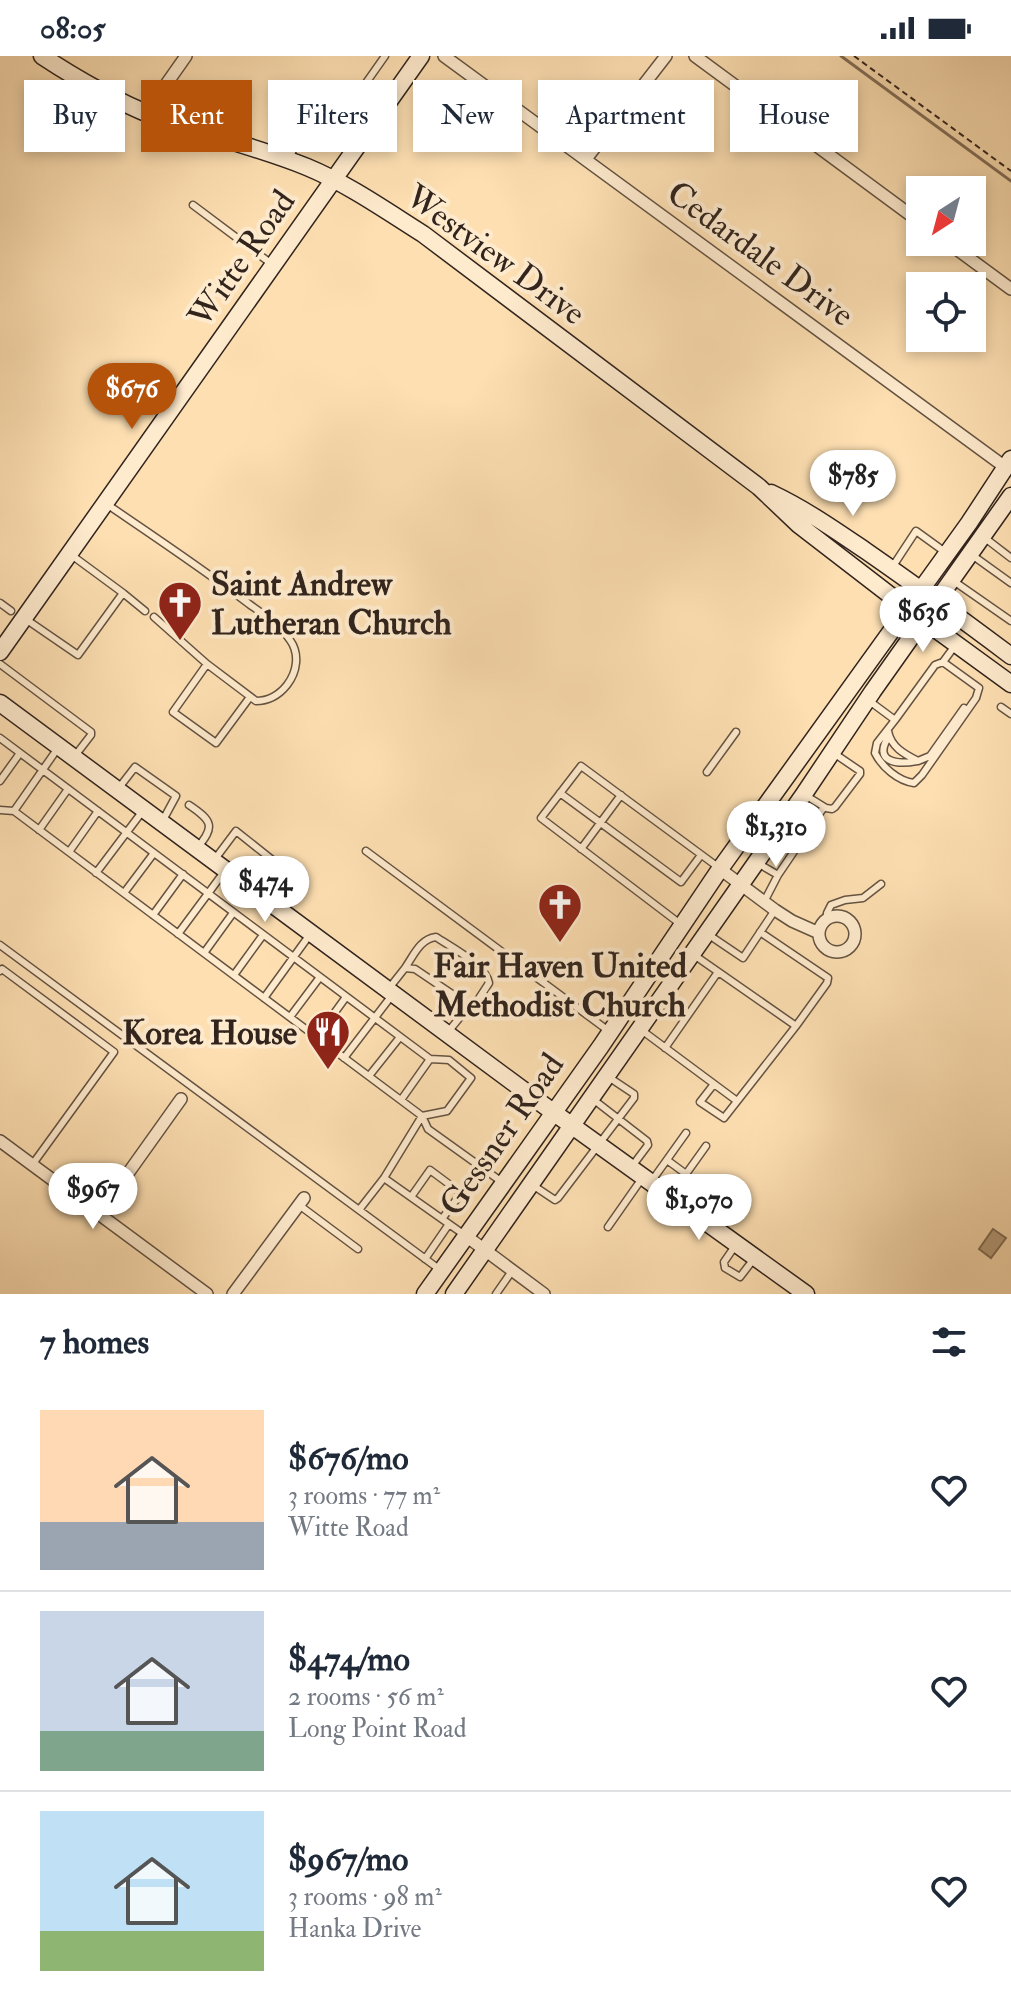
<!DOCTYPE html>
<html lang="en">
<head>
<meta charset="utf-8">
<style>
  :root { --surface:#fff; --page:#f6f6f7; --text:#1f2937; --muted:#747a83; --line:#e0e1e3; --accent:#b45309 }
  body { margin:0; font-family:"IM FELL Double Pica",serif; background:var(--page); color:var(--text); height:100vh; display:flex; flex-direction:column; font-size:30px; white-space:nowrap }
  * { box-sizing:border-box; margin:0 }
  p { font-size:26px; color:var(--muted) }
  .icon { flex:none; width:44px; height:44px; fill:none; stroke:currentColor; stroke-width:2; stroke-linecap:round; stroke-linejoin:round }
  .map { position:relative; height:1238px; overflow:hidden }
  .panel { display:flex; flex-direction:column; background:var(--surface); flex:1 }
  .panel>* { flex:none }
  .guide { position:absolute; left:24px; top:24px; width:964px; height:72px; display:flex; gap:16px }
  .needle { width:52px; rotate:216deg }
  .tools { position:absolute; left:906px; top:120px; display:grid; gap:16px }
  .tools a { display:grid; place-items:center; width:80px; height:80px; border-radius:0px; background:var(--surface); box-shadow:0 4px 12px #0003; font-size:40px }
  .price { position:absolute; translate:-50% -68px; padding:0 18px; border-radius:28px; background:#fff; color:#222; font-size:26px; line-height:52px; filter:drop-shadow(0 2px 4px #0008) }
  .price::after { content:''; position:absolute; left:50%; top:48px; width:24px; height:18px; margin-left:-12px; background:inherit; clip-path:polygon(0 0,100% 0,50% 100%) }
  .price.current { background:var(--accent); color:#fff }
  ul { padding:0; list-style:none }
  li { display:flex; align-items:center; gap:24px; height:200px; padding:0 40px }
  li+li { border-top:2px solid var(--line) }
  li span { display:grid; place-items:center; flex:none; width:224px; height:160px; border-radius:0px; color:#555 }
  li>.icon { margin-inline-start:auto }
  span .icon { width:96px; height:96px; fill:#fffc; stroke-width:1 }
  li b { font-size:34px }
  h2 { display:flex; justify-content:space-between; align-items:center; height:96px; padding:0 40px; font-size:34px }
  .chip { padding:0 28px; border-radius:0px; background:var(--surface); box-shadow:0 4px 12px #0003; font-size:28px; line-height:72px }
  .chip.current { background:var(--accent); color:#fff }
  .status { display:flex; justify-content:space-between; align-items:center; height:56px; padding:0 40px; background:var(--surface); direction:ltr }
  .status svg { height:22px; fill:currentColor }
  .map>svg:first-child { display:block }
  .water { fill:#b89f7f; stroke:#826e58; stroke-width:2 }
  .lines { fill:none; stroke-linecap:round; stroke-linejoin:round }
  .stream { stroke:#826e58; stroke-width:3 }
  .lane-casing { stroke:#645342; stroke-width:9 }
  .street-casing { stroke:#645342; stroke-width:14 }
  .secondary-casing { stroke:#31241d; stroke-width:19 }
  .path { stroke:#31241d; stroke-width:2; stroke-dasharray:6 4; stroke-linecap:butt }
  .lane { stroke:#feeacd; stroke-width:6 }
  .street { stroke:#feeacd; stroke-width:11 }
  .secondary { stroke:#feeacd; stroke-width:16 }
  .labels { text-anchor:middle; stroke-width:8; stroke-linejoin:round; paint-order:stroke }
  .street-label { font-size:34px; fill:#31241d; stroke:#feeacd }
  .poi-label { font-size:34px; font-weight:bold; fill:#31241d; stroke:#feeacd; text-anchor:start }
</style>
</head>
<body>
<div class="status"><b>08:05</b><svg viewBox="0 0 49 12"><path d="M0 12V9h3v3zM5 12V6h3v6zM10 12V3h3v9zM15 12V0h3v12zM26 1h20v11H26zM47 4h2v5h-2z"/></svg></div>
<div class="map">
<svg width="1011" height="1238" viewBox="0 0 1011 1238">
  <rect width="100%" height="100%" fill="#fddfb2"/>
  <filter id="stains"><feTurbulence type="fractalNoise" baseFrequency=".0025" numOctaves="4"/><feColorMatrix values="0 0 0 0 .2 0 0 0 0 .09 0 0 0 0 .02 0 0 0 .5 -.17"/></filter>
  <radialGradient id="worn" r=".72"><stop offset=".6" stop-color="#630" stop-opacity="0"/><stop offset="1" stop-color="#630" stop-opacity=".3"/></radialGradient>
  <path class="water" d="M993,1173L1006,1182L991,1202L979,1193Z"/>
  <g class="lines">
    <path class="stream" d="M841,0L1011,125"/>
    <g class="lane-casing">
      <path id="lane" d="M289,104L296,86L303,79L325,85L385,0
        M193,149L273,209
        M108,449C155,481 203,513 249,548C263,558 280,569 290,584C300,598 297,616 287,629C279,639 269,645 256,645L207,608L173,656L216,687L250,641
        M985,482L1011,502
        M972,499L1011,527
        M893,510L916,475L945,496
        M955,526L1011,565
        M123,537L145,555
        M0,547L11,555
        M154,561L207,608
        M27,564L78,599L123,537L70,498
        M943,606L979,632
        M0,608L91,676V679L74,701
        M868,644L895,664L935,609L943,606L954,591
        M1001,651L1011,658
        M895,664L877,687L875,697C882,711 898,725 914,727L922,719L976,642L979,632
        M888,675C891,691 904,698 918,705L930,700L964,652
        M889,680C872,706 897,709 917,705
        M0,682L430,1003
        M707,716L736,676
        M0,725L20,697
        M118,733L135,711L176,740L162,766
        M560,737L681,826L701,799
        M805,739L826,752L832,753L835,751L860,718V715L835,698
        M189,749C213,765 215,771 197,792
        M0,754L14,755L422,1060L428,1073L502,1126
        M14,755L58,692
        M792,757L805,766L809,773
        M39,774L68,733
        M581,793L621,739
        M366,795L610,976
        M69,796L98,755
        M215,803L236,775L275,806L253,834
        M759,808L778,819
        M96,817L142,756
        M124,837L154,797
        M764,846L778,819L824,751
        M153,859L183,818
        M827,863V857L831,849L845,844L863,842L881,828
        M679,867L541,762L581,710L718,811
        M178,878L224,816
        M709,879L743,902L775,854
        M0,889L439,1213
        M204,897L233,857
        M694,899L796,970
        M405,912C414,899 420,883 436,881C451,891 486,909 489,927L476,947L465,955
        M0,915L2,913L114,996L32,1109
        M234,919L263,879
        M390,931L405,912L415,913L461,944L465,955L448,976
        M264,942L311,877
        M290,961L320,921
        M640,973L737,1045
        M317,981L346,941
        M665,992L718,916
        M344,1002L393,938
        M369,1020L400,981
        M714,1028L700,1046L724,1062L796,970L827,927L828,922L760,876
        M594,1044L647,1085L648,1089L633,1109
        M667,1104L686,1118L706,1090
        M384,1122L466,1180
        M651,1126L686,1077
        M534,1130L555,1144L558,1142L634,1042V1038L610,1022
        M411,1141L430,1114L461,1137
        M299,1149L358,1193
        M359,1154L384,1122L422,1060L447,1055L471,1022L449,1004L430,1003L401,1044
        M442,1163L481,1110
        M608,1171L643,1121
        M735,1190L724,1206L725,1212L740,1221L753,1204
        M425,1203L449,1168
        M496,1238L512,1215"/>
    </g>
    <g class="street-casing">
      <path id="street" d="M444,0L1005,411
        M695,0L920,166
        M146,57L186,0
        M586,103L666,0
        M947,186L1011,233
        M720,813L775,854L792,865L819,877
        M819 878a18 18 0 1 1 36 0a18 18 0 1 1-36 0Z
        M0,1085L207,1238
        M99,1158L181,1043
        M466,1180L544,1238
        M233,1238L304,1142"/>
    </g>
    <g class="secondary-casing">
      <path id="secondary" d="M42,0C83,27 126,51 172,67C217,82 263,93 307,111C348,128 385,154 423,178L759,431L799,469L908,553L1011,628
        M771,437C805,453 835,474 866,495C915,529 963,564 1011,600
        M0,596L421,0
        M0,647L553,1056L806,1238
        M425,1238L601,990L720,813L969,467L1011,403
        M454,1238L804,738L873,635L1011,440"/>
    </g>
    <path class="path" d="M854,0L1011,115"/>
    <use href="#lane" class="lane"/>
    <use href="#street" class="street"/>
    <use href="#secondary" class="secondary"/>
  </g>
  <defs>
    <g id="church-pin" transform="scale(2.3)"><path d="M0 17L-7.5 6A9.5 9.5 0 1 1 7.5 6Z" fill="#8f2418" stroke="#feeacd"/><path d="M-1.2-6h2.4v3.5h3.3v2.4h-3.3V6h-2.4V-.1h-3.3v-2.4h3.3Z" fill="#fff"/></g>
    <g id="restaurant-pin" transform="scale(2.3)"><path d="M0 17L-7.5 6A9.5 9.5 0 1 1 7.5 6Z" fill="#8f2418" stroke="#feeacd"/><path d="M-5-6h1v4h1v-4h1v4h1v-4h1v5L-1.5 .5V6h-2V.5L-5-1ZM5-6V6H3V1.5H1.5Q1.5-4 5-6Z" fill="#fff"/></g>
  </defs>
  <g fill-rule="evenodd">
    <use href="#church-pin" x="180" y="547"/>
    <use href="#church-pin" x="560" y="849"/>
    <use href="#restaurant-pin" x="328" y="976"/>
  </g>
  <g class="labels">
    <g class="street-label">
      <text transform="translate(761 197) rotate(36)" y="12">Cedardale Drive</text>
      <text transform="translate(496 198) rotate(36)" y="12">Westview Drive</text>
      <text transform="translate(241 202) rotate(-55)" y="12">Witte Road</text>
      <text transform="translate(501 1078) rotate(-55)" y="12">Gessner Road</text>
    </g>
    <g class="poi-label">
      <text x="211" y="539">Saint Andrew<tspan x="211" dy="39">Lutheran Church</tspan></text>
      <text x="560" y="921" text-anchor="middle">Fair Haven United<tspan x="560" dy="39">Methodist Church</tspan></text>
      <text x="297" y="988" text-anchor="end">Korea House</text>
    </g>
  </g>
  <rect width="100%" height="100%" filter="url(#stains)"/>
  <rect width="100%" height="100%" fill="url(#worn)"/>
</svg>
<div class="tools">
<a><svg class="needle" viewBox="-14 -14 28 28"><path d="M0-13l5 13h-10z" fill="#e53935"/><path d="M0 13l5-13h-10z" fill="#747a83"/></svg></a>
<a><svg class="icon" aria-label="locate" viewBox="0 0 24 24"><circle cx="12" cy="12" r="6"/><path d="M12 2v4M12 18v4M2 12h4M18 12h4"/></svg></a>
</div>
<b class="price current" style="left:132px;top:375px">$676</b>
<b class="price" style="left:853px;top:462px">$785</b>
<b class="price" style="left:923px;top:598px">$636</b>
<b class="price" style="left:776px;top:813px">$1,310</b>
<b class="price" style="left:265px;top:868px">$474</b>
<b class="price" style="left:93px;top:1175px">$967</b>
<b class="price" style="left:699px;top:1186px">$1,070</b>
<div class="guide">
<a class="chip">Buy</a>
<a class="chip current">Rent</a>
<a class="chip">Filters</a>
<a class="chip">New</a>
<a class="chip">Apartment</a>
<a class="chip">House</a>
</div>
</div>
<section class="panel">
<h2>7 homes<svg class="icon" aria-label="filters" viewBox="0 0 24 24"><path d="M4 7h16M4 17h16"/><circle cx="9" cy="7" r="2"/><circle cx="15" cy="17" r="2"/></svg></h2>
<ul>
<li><span style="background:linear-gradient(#ffd9b3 70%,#9aa5b1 0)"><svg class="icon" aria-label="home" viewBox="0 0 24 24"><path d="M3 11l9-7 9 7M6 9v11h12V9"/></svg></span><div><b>$676/mo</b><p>3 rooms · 77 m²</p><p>Witte Road</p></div><svg class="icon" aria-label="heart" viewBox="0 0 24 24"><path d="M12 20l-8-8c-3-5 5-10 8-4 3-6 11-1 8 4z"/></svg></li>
<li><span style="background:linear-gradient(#c9d6e8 75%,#7fa58c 0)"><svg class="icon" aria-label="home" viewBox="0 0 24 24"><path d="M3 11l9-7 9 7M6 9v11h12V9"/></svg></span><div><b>$474/mo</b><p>2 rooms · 56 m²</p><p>Long Point Road</p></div><svg class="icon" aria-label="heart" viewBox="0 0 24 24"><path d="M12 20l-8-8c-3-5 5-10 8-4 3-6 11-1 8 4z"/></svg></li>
<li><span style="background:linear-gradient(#bfe0f5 75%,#8fb573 0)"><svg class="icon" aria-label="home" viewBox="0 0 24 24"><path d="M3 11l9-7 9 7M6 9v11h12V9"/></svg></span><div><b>$967/mo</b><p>3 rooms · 98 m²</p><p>Hanka Drive</p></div><svg class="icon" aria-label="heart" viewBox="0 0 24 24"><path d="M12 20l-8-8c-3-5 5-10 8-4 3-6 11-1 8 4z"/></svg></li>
</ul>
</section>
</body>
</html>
